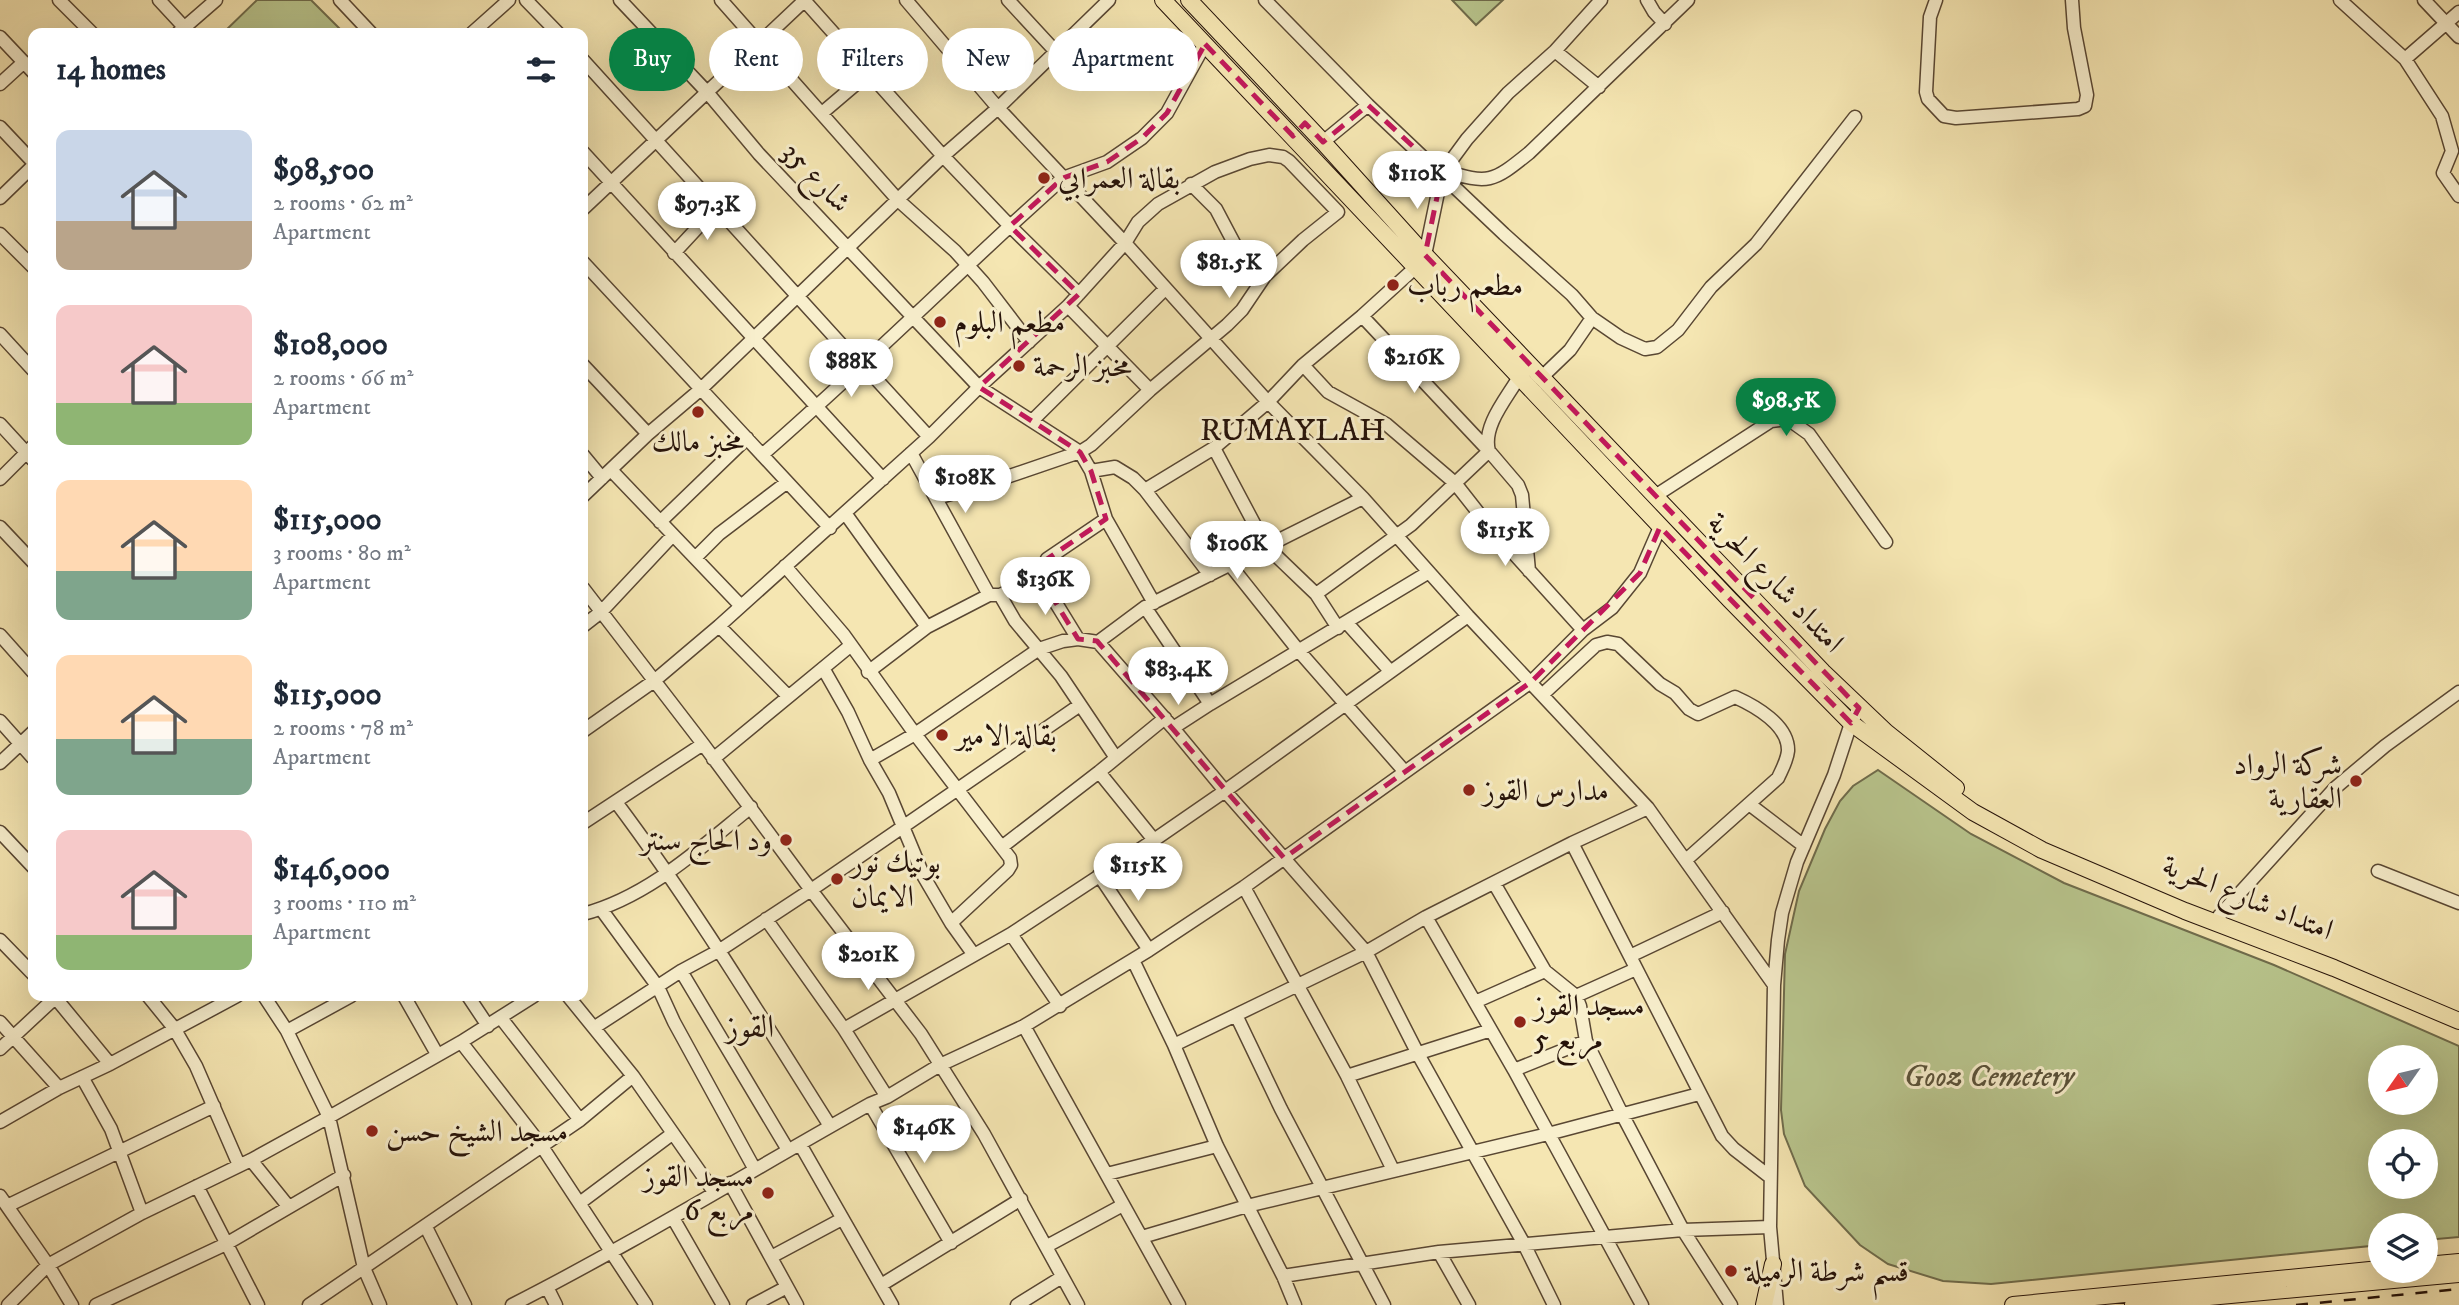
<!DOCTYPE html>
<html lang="en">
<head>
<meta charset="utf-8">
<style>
  :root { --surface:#fff; --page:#f2f2f3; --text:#1f2937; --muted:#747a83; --accent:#0b8043 }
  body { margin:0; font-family:"IM FELL DW Pica",Amiri,serif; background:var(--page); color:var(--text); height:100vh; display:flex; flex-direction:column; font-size:26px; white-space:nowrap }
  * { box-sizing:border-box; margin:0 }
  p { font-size:23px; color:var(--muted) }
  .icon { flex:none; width:38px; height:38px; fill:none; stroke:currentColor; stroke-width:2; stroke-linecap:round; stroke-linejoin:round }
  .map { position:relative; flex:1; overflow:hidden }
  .panel { position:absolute; left:28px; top:28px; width:560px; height:973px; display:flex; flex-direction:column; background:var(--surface); border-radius:14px; box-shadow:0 7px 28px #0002 }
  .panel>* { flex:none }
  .top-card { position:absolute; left:609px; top:28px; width:665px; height:63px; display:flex; gap:14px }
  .needle { width:46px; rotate:236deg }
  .controls { position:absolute; left:2368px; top:1045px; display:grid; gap:14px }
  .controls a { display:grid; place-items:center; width:70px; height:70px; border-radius:50%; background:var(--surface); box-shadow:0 7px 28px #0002; font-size:35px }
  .price { position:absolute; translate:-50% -60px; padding:0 16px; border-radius:24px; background:#fff; color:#222; font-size:23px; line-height:46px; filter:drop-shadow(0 2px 4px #0008) }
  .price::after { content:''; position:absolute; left:50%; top:42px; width:21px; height:16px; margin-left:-10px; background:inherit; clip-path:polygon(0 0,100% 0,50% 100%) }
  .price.on { background:var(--accent); color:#fff }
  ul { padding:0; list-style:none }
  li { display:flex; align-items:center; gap:21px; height:175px; padding:0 28px }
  li span { display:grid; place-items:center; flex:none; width:196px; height:140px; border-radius:14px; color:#555 }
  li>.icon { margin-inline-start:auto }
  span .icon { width:84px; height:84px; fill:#fffc; stroke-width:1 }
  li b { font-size:30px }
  h2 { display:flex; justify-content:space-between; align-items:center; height:84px; padding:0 28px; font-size:30px }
  .tag { padding:0 24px; border-radius:32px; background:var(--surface); box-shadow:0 7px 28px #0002; font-size:24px; line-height:63px }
  .tag.on { background:var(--accent); color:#fff }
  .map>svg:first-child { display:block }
  .green { fill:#b9c68e; stroke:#6f6c4c; stroke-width:2; fill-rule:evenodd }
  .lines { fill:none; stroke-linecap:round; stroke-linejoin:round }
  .minor-casing { stroke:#594733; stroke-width:15 }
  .major-casing { stroke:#251209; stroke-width:18 }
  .minor { stroke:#f8efcd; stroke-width:12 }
  .major { stroke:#f5e6b2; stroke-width:16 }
  .rail { stroke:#251209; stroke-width:2.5; stroke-dasharray:12 12; stroke-linecap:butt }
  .marked { fill:none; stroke:#c2185b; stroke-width:5; stroke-dasharray:14 9; stroke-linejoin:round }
  .poi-dot { fill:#8f2418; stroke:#f8efcd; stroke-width:2.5 }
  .labels { text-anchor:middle; stroke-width:6; stroke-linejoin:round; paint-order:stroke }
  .street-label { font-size:30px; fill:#251209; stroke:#f8efcd }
  .poi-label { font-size:30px; fill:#251209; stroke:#f8efcd; text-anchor:start }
  .park-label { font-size:30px; font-style:italic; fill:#595138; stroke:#f8efcd }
  .neighbourhood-label { font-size:32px; fill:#251209; stroke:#f8efcd }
</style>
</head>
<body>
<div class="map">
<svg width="2459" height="1305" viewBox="0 0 2459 1305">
  <rect width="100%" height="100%" fill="#f5e6b2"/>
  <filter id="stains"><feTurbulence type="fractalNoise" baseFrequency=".00286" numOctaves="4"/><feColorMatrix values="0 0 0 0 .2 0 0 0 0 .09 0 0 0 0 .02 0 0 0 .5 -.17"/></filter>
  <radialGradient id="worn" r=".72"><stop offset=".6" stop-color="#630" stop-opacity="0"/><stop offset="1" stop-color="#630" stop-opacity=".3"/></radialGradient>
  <path class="green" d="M257,0H311L344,33H223Z
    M1452,0H1503L1476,25Z
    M1878,770L1971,834L2064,883L2274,965L2459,1046V1237L2426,1240V1225H2380V1245L1991,1284L1943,1281L1888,1264L1860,1245L1805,1186L1784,1134L1781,1110L1785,954L1799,891L1825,829L1840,801L1853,786ZM2426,1057V1102H2380V1057ZM2380,1141H2426V1186H2380Z"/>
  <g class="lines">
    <g class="minor-casing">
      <path id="minor" d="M59,0L92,33
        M159,0L184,27
        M340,0L371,33
        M526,0L558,33
        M620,0L707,92L759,154L979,387L1080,452L1091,471L1106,519L1154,603
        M721,0L898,200L955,251L983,282L1029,342
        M906,0L998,108L1125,243L1268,402L1363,498L1468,616L1648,808L1774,985
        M1008,0L1057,53
        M1265,0L1368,105L1504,234L1572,295L1592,318L1621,338L1645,349L1657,347L1678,330L1711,287L1756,244L1855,117
        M1647,0L1654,12L1665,24
        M1936,0L1930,17L1926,92L1928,99L1944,116L1956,118L2078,109L2085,106L2087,95L2074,28L2072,0
        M2340,0L2405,59L2442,116L2452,151L2443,173L2459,196
        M2424,0L2459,37
        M178,33L216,0
        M472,33L509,0
        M0,37L33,72
        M1555,51L1599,87
        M2405,59L2459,12
        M583,60L850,354L876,379L929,437
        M0,84L24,62
        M822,113L869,73
        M0,127L33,162
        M1323,142L1368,105
        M583,152L883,479
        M1444,171C1489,184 1492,183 1529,153L1688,0
        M1191,184L1216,209L1235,245L1265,276
        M0,198L33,166
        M583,209L805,0
        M0,234L33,267
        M674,253L700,225L722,211
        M1425,255L1442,173L1467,139L1508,93L1555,51L1601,0
        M583,262L830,528
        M1079,294L1010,226L1063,178L1107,162L1142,138L1167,113L1205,44
        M1068,306L1150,390
        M1362,316L1489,451L1518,485L1522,495L1529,571
        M0,334L33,370
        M583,365L648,434
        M1303,365L1328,392L1386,424L1455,483L1488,525L1583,630
        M1542,377L1570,350L1592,318
        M1033,420L1165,289
        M0,424L33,460
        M1214,448L1266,546L1316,594L1338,628
        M911,453L989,595
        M583,455L602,478
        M762,455C847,381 928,302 1010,226L943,156L804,0
        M611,470L741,606
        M1091,471L1115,467L1133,478L1145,490L1210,575
        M0,479L33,446
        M1145,490L1214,448L1268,402L1303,365L1362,316L1416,267
        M583,496L648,434L701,389L943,156L998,108L1109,0
        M1655,496L1771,421L1788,419L1809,434L1886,542
        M845,513L927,627
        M660,522L747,438
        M0,527L33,562
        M695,558L719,534L786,483
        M785,566L844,635L915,734L1010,858L1011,865L1008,870L951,923
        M1231,566L1298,650L1405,772
        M1040,577L1078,639
        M583,588L703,744L811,890L921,1034L984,1134L1078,1305
        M1316,594L1411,525L1489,451C1482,426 1507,398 1519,377
        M1000,595L1015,621L1061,676L1116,758
        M1145,607L1210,704
        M1347,623L1390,671
        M583,626L601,612L673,535
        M719,626L788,696
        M0,635L33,672
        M1098,642L1145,607L1363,498
        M823,668L848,712L870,760L889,793L924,877L951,923L974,955
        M868,672L927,627L989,595H1000L1040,577L1047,559L1106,519
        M1542,695L1596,645L1607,642L1618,644L1660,684L1675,693L1689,709L1698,714L1735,697C1755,706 1789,725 1788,751C1787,761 1782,769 1778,778L1686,860
        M0,721L33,758
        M1173,728L1210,704L1429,572
        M583,731L654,681L719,626L929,437L979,387L1068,306L1125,243L1138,222L1158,204L1215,172L1250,159L1269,155L1283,157L1289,161L1338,212L1303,240L1265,276L1242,310L1227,325L1150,390L1091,445L1080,452L995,481L937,498
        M713,759L850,646
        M870,760L915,734L1039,649L1063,641L1078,639L1098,642L1173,728L1225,791L1366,952L1418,1054L1524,1244L1554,1305
        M0,763L33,732
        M1099,772L1154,840
        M616,802C694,906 761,1017 830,1126
        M1749,804L1804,846
        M583,823L703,744
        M0,832L33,867
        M1572,843L1722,1136L1734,1149L1770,1177
        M1003,846L1099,772L1165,718
        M2378,871L2459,903
        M1099,875L1149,950
        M1494,883L1545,971L1576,996L1580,1006L1586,1041L1622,1114L1683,1230L1731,1305
        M1244,887L1347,1076L1393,1170
        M601,909L658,987L674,1022L754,1168
        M583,914C648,897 700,848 751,807
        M2219,916L2335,788L2385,746L2459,692
        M1426,917L1514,1070L1642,1305
        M766,919L844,1029L887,1097
        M1011,934L1060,1006
        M0,940L33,974
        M1630,956L1723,912
        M1133,960L1174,1045L1217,1146L1283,1276L1295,1305
        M681,971L788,1150
        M54,996L110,1064
        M148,996L174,1028L196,1066L239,1165
        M264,996L287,1031L329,1117L364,1268L380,1305
        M404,996L437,1054
        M468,996L488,1026
        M568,996L633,1076L714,1192
        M1576,996L1636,969
        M1475,1002L1545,971
        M1236,1015L1281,1109L1384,1305
        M501,1018L580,1120
        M0,1022L59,1088
        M1024,1026L1179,1305
        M595,1027L681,971L720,950L811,890L1080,705
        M844,1029L1011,934L1154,840L1225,791L1468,616
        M287,1031L351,996
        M461,1042L541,1145L646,1305
        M1174,1045L1366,952L1426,917L1572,843L1648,808
        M0,1049L57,996
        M1514,1070L1586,1041
        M1347,1076L1491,1030
        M82,1077L111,1129L142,1213
        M870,1104L951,1243
        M0,1122L59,1088L110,1064L237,996
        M800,1144L892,1305
        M251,1160L288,1206
        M1107,1174L1217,1146
        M730,1183L797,1305
        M197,1186L258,1305
        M0,1196L48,1265L72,1305
        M581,1202L672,1134
        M7,1206L214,1106
        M673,1218L723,1305
        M426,1227L465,1305
        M1142,1237L1247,1206L1548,1134L1699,1094
        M1047,1246L1123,1205
        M1439,1252L1469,1305
        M771,1257L842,1219
        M1283,1276L1439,1252L1683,1230L1770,1227
        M881,1285L1021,1199
        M547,1287L556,1305
        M8,1305L48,1265L142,1213L251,1160L329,1117L461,1042L534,996
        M96,1305L226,1244L344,1175
        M309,1305L580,1120L633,1076
        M512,1305C634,1243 750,1171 870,1104L887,1097L940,1065L1024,1026L1149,950L1244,887L1531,682L1583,630L1612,608L1640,573L1660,527
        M753,1305L787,1287
        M1017,1305L1062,1277
        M1777,1305L1770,1227L1774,985L1778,940L1782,913L1797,862L1834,775L1851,723L1859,708"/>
    </g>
    <g class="major-casing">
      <path id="major" d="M1163,0L1730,600L1851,723L1973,812L2042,850L2185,911L2334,968L2459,1021
        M1189,0L1323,142L1425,255L1823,672L1886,732L1956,788
        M2426,1265L2459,1262
        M2133,1304L2459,1274
        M1764,1305L1773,1264
        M2013,1305L2380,1269"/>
    </g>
    <use href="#minor" class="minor"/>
    <use href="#major" class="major"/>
    <path class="rail" d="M2296,1305L2459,1289"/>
  </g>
  <path class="marked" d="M1205,44L1293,136L1305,123L1323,142L1368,105L1442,173L1425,255L1859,708L1851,723L1660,527L1640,573L1531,682L1284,858L1097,641L1078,639L1040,577L1047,559L1106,519L1091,471L1080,452L979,387L1079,294L1010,226L1063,178L1107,162L1142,138L1167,113Z"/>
  <g class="poi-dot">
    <circle cx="1044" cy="178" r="7"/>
    <circle cx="1393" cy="285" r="7"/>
    <circle cx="940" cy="322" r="7"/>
    <circle cx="1019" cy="366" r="7"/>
    <circle cx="698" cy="412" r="7"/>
    <circle cx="942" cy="735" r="7"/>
    <circle cx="2356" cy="781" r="7"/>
    <circle cx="1469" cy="790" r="7"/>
    <circle cx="786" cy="840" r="7"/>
    <circle cx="837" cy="879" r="7"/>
    <circle cx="1520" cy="1022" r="7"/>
    <circle cx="372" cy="1131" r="7"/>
    <circle cx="768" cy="1193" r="7"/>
    <circle cx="1731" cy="1271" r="7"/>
  </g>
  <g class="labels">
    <g class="street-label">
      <text transform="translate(817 177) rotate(46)" y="10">شارع 35</text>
      <text transform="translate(1776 582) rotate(46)" y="10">امتداد شارع الحرية</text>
      <text transform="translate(2248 897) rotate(22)" y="10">امتداد شارع الحرية</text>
    </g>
    <g class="poi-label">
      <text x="1058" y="188">بقالة العمرابي</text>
      <text x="1407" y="295">مطعم رباب</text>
      <text x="954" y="332">مطعم البلوم</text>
      <text x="1033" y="376">مخبز الرحمة</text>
      <text x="698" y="451" text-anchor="middle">مخبز مالك</text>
      <text x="956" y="745">بقالة الامير</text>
      <text x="2342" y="774" text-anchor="end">شركة الرواد<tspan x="2342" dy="34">العقارية</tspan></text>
      <text x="1483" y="800">مدارس القوز</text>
      <text x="772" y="850" text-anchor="end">ود الحاج سنتر</text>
      <text x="851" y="872">بوتيك نور<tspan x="851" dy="34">الايمان</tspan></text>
      <text x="1534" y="1015">مسجد القوز<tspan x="1534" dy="34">مربع 5</tspan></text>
      <text x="386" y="1141">مسجد الشيخ حسن</text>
      <text x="754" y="1186" text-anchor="end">مسجد القوز<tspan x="754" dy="34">مربع 6</tspan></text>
      <text x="1745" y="1281">قسم شرطة الرميلة</text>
    </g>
    <g class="park-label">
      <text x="1989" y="1086">Gooz Cemetery</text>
    </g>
    <g class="neighbourhood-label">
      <text x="1293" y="440">RUMAYLAH</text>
      <text x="750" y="1037">القوز</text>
    </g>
  </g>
  <rect width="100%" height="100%" filter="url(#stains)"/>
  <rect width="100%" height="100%" fill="url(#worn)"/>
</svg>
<div class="controls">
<a><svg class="needle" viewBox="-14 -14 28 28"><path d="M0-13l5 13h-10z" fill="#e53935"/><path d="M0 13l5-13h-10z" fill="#747a83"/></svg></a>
<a><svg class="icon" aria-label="locate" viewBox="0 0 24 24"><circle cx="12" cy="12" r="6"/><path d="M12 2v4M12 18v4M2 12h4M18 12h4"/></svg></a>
<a><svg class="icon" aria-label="layers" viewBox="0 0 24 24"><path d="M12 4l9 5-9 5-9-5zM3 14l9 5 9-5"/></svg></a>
</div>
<b class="price" style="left:1417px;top:211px">$110K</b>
<b class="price" style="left:707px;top:242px">$97.3K</b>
<b class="price" style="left:1229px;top:300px">$81.5K</b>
<b class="price" style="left:1414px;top:395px">$216K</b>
<b class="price" style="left:851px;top:399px">$88K</b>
<b class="price on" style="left:1786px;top:438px">$98.5K</b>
<b class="price" style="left:965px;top:515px">$108K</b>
<b class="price" style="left:1505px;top:568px">$115K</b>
<b class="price" style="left:1237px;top:581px">$106K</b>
<b class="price" style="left:1045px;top:617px">$136K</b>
<b class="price" style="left:1178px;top:707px">$83.4K</b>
<b class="price" style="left:1138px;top:903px">$115K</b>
<b class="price" style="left:868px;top:992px">$201K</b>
<b class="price" style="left:924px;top:1165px">$146K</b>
<div class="top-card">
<a class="tag on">Buy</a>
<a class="tag">Rent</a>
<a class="tag">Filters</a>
<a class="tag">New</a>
<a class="tag">Apartment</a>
</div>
<section class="panel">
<h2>14 homes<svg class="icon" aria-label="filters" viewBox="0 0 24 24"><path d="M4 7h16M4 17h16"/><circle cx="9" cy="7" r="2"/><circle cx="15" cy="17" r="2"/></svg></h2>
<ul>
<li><span style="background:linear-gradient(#c9d6e8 65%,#b9a48a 0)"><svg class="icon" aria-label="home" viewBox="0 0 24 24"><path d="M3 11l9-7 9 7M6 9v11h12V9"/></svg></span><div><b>$98,500</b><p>2 rooms · 62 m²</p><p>Apartment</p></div></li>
<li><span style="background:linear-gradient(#f6c9c9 70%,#8fb573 0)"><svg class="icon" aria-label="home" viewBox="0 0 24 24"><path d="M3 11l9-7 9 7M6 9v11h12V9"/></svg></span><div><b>$108,000</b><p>2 rooms · 66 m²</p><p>Apartment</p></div></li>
<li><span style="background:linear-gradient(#ffd9b3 65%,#7fa58c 0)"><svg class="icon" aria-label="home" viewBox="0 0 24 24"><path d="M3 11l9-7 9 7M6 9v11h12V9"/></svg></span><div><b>$115,000</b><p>3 rooms · 80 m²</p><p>Apartment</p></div></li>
<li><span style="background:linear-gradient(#ffd9b3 60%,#7fa58c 0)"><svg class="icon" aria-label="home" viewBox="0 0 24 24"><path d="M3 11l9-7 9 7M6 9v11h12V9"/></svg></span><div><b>$115,000</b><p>2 rooms · 78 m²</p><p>Apartment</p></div></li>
<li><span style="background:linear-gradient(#f6c9c9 75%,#8fb573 0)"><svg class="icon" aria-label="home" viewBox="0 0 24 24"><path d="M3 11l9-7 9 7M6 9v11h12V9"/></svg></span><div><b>$146,000</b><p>3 rooms · 110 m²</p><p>Apartment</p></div></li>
</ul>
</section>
</div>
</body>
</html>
